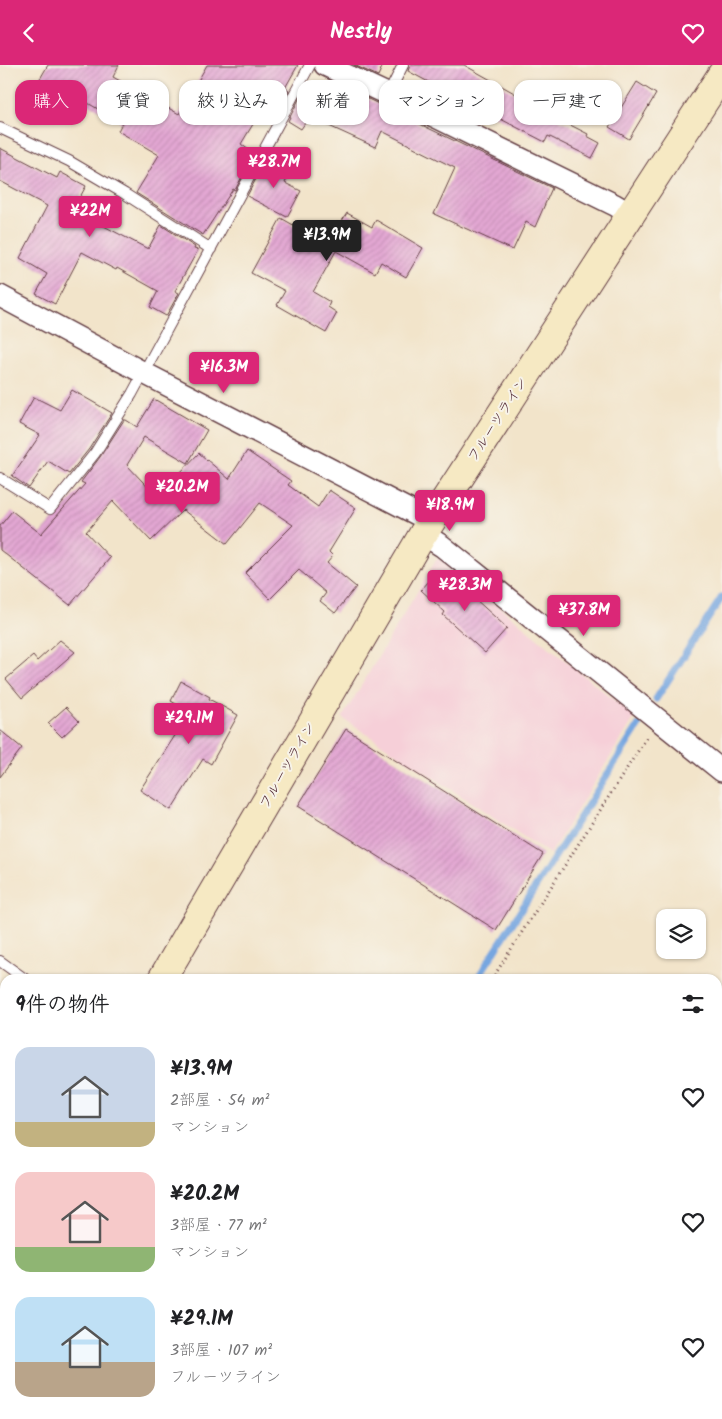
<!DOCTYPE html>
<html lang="ja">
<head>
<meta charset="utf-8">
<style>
  :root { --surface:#fff; --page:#f6f6f6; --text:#202124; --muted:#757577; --accent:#db2777 }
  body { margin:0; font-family:Kalam,"Klee One",sans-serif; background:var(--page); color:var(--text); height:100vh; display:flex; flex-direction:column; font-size:19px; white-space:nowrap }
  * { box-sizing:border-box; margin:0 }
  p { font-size:16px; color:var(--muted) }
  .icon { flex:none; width:28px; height:28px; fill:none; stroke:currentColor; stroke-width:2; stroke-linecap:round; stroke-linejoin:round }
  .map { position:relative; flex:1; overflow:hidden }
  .sheet { position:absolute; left:0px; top:909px; width:722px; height:446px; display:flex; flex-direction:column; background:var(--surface); border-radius:15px 15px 0 0; box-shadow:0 1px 4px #0004 }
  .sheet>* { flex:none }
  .top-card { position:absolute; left:15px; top:15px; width:692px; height:45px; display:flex; gap:10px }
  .tools { position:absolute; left:656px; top:844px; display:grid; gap:10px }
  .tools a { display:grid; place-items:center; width:50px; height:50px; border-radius:10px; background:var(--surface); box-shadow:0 1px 4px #0004; font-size:25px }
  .price { position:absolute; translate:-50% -42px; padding:0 11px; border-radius:5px; background:var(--accent); color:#fff; font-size:16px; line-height:32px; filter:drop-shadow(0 1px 2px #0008) }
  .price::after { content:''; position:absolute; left:50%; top:30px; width:15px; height:11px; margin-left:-8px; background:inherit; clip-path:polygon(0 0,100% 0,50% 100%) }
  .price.on { background:#222; color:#fff }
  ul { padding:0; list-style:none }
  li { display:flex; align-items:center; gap:15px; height:125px; padding:0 15px }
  li span { display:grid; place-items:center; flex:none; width:140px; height:100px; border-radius:15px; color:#555 }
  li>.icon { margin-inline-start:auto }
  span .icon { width:60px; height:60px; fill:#fffc; stroke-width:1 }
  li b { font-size:21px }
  h2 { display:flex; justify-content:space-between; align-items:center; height:60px; padding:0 15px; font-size:21px }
  .chip { padding:0 18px; border-radius:15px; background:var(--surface); box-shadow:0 1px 4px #0004; font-size:18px; line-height:45px }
  .chip.on { background:var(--accent); color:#fff }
  header { display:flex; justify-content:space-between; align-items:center; height:65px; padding:0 15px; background:var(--accent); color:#fff; font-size:22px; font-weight:600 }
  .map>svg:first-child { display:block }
  .built { fill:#f6cfd8 }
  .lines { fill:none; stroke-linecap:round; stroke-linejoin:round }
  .stream { stroke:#76a6e0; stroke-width:7 }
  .building { fill:url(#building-hatch) }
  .lane-casing { stroke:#633d43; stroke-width:12 }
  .street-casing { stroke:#633d43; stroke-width:24 }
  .secondary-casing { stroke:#633d43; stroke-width:30 }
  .path { stroke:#633d43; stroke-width:3; stroke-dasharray:1 4; stroke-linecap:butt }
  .lane { stroke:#fff; stroke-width:10 }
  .street { stroke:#fff; stroke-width:21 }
  .secondary { stroke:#f6e9c3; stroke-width:28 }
  .labels { text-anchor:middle; stroke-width:4; stroke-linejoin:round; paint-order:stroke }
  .street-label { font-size:14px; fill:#4a1f2b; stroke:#f7f3e8 }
</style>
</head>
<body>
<header><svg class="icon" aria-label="back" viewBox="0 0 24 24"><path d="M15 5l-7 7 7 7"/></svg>Nestly<svg class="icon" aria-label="heart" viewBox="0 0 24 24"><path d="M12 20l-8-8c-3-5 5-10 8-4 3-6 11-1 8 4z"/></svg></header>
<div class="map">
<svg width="722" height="1354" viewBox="0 0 722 1354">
  <defs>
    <pattern id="building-hatch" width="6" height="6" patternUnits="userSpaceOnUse" patternTransform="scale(1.25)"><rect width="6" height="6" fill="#e3a7d3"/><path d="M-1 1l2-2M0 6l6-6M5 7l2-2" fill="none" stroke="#c48fb5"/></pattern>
  </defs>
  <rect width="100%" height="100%" fill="#f7f3e8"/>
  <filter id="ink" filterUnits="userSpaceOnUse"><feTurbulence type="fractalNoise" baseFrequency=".02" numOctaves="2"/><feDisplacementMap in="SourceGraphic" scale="10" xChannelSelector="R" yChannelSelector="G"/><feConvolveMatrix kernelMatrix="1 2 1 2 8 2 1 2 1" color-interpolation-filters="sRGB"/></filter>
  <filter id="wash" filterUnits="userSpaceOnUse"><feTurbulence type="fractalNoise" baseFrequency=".0096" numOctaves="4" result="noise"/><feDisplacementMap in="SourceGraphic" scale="20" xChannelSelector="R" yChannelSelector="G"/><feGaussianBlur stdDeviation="1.12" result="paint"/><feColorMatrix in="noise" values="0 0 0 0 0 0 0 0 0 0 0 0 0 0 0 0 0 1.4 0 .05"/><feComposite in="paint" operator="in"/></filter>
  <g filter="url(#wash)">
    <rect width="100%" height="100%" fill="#f2e4ca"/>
    <path class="built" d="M438,492L635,652L550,789L342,653Z"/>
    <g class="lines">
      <path class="stream" d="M656,634L722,532
        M477,914L639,660
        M193,1354L196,1350"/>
    </g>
    <g id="blocks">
      <path class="building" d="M48,0H119L113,12L179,49L207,0H298L285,23L289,25L276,48L264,41L241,79L254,89L235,125L233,124L203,170L136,128L159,90L118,66L122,58L74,30L69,38L54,29L50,35L33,26Z
        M354,0H383L378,11Z
        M410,0H464L525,34L523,36L588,69L587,71L600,78L592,93L548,71L545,77L491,49L493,46L449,22L447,27L408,6Z
        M637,17L656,29L629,74L609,62Z
        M335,18L552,123L535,162L526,157L513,185L434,149L455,103L382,66L375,82L318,56Z
        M300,32L316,42L301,64L288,56Z
        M0,83L57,113L60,107L86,121L73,145L148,184L161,160L195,182L194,184L198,185L175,226L179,228L166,251L150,242L158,226L117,203L116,205L82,187L55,239L36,229L47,209L20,193L47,141L0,116Z
        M266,95L290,108L285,118L301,126L287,152L247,131Z
        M347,148L372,162L376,155L423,183L406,212L381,197L375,208L336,186L313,227L330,237L328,242L337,248L326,268L277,240L285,226L251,208L281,153L325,178L337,157L340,159Z
        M72,325L112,348L89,384L69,409L48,396L29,423L12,411L40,370L19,359L34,332L60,345Z
        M154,334L207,365L188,398L144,372L127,400L157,432L199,388L229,414L247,386L291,416L288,420L318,442L329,425L356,443L329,487L333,491L327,498L356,522L335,548L320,536L326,528L299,505L270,534L245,508L293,460L260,438L227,479L183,445L151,476L113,436L86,467L110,493L70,540L0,485V461L12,446L41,469L85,419L81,417L100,392L124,355H126L137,362Z
        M438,506L460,526L463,523L507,563L485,588L443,550L445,547L421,525Z
        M60,575L75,587L22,633L6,614L33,591L37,596Z
        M181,616L210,632L209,634L238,650L211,699L203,694L171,745L140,725L185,655L182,653L186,645L171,636Z
        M66,642L79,656L62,672L48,658Z
        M346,664L543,789L496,865L298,741Z
        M0,665L22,683L0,712Z"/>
    </g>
  </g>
  <g filter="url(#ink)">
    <use href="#blocks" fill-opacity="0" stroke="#633d43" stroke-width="1"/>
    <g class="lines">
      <g class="lane-casing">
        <path id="lane" d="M388,30L403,0
          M0,63L69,96L125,129L211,184
          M0,413L50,444L95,388L132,329L310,0
          M0,896L25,914"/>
      </g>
      <g class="street-casing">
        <path id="street" d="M325,0L438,53L615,140L630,149
          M0,231L144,308L432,457
          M423,469L442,481L722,706
          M718,1045L722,1038
          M519,1354L522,1350"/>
      </g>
      <g class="secondary-casing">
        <path id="secondary" d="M162,914L423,469L722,9
          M0,1193L5,1184"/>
      </g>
      <path class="path" d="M492,914L647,672"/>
      <use href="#lane" class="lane"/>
      <use href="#street" class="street"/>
      <use href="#secondary" class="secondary"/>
    </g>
  </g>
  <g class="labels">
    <g class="street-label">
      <text transform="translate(497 354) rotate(-57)" y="5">フルーツライン</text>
      <text transform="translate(287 700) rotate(-60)" y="5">フルーツライン</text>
    </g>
  </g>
</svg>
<div class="tools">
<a><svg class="icon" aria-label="layers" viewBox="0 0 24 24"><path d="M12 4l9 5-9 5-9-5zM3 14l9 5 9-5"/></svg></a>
</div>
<b class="price" style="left:274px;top:124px">¥28.7M</b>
<b class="price" style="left:90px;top:173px">¥22M</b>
<b class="price on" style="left:327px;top:197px">¥13.9M</b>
<b class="price" style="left:224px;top:329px">¥16.3M</b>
<b class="price" style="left:182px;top:449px">¥20.2M</b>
<b class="price" style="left:450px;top:467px">¥18.9M</b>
<b class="price" style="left:465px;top:547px">¥28.3M</b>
<b class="price" style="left:584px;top:572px">¥37.8M</b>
<b class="price" style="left:189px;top:680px">¥29.1M</b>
<div class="top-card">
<a class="chip on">購入</a>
<a class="chip">賃貸</a>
<a class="chip">絞り込み</a>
<a class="chip">新着</a>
<a class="chip">マンション</a>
<a class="chip">一戸建て</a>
</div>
<section class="sheet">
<h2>9件の物件<svg class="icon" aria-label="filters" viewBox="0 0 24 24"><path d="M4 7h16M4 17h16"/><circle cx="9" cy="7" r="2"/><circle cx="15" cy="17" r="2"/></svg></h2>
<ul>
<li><span style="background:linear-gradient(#c9d6e8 75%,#c2b280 0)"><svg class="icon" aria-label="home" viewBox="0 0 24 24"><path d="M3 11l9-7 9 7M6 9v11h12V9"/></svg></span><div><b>¥13.9M</b><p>2部屋 · 54 m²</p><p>マンション</p></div><svg class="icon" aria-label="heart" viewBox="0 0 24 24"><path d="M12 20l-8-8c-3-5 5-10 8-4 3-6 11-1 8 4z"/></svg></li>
<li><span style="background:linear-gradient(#f6c9c9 75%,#8fb573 0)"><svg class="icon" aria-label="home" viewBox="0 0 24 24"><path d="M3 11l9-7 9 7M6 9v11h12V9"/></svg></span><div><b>¥20.2M</b><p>3部屋 · 77 m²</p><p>マンション</p></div><svg class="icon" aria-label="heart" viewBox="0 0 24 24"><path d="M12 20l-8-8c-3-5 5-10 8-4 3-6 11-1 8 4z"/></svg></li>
<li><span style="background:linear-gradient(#bfe0f5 65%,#b9a48a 0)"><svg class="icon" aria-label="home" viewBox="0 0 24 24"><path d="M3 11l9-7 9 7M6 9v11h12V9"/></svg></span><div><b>¥29.1M</b><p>3部屋 · 107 m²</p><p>フルーツライン</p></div><svg class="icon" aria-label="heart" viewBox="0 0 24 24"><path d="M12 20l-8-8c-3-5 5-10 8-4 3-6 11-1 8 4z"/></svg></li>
</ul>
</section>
</div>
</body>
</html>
